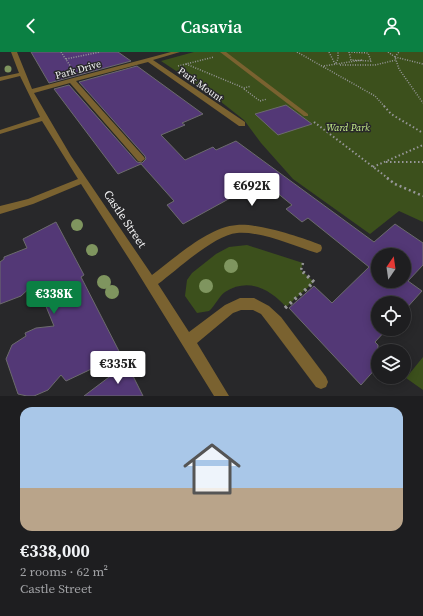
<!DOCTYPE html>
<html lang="en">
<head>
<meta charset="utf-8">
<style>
  :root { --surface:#1e1e20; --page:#2b2b2d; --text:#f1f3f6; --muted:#a1a2a5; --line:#3c3c3e; --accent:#0b8043 }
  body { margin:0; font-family:"Source Serif 4",serif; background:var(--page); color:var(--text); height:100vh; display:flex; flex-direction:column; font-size:15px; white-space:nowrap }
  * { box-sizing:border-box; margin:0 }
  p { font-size:13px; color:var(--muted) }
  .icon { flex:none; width:22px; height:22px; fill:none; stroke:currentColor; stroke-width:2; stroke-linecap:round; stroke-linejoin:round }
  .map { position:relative; height:344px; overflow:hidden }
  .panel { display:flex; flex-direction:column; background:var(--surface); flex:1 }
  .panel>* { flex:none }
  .needle { width:26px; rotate:13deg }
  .tools { position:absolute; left:371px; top:196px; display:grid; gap:8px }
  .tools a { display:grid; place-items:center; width:40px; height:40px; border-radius:50%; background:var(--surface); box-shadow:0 2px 10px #0003,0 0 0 1px var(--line); font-size:20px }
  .price { position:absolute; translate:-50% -34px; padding:0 9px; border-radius:4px; background:#fff; color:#222; font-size:13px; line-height:26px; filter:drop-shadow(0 1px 2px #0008) }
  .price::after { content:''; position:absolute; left:50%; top:24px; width:12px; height:9px; margin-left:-6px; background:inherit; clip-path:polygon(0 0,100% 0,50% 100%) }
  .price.selected { background:var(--accent); color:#fff }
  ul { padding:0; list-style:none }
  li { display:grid; align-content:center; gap:8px; height:212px; padding:0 20px }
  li+li { border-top:1px solid var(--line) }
  li span { display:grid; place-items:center; height:124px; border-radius:12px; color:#555 }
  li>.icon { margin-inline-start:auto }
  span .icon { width:72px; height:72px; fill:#fffc; stroke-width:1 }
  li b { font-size:17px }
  header { display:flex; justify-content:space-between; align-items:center; height:52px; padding:0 20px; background:var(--accent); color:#fff; font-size:18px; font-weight:600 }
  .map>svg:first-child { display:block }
  .green { fill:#3c501c }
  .building { fill:#533876; stroke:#6c6b6d; fill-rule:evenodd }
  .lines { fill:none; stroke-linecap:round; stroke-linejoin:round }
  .path-far3 { stroke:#979799; stroke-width:1.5; stroke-dasharray:1 1.5; stroke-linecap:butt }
  .path-far2 { stroke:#979799; stroke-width:2; stroke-dasharray:1.5 2.5; stroke-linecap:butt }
  .path-far1 { stroke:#979799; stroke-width:2.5; stroke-dasharray:2 3; stroke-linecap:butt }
  .path { stroke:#979799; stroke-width:3.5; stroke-dasharray:2.5 4; stroke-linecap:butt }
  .minor { fill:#7a6230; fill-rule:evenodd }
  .tree { fill:#7f955f }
  .labels { text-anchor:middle; stroke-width:3; stroke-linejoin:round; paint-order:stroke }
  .far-street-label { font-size:10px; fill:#f4f4f5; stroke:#28282a }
  .far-park-label { font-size:10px; font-style:italic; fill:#c6ee8a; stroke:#28282a }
  .street-label { font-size:12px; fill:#f4f4f5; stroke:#28282a }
</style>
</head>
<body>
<header><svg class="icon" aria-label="back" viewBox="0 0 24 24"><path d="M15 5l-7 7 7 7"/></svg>Casavia<svg class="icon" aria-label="person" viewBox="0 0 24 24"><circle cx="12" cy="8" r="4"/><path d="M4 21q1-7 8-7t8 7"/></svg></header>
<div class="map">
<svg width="423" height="344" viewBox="0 0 423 344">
  <rect width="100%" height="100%" fill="#28282a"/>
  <path class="green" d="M194,0H423V170L399,159L370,182L293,127L261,91L244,68L211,42L161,9Z
    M247,193L303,211L301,218L314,230L286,255C270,237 248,225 225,240C219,244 215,254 209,259L197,261L185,244L187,228L192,221L216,202L229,195Z
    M423,305V338L406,326Z"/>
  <path class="building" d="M31,0H118L131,9L49,31Z
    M137,14L203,62L182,71L185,73L161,83L185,108L213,95L216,98L236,89L374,190L395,172L423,191V213L408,229L422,239L404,259V251H378V277H387L375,290L378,293V314L361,333L289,256L314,234L332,251L369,215L308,166L302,170L286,157L292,153L259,126L231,142L234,144L183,172L167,153L174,149L141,112L118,122L54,37L69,33L137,110L142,111L146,107L145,104L79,30ZM378,203H404V229H378Z
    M286,53L312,72L278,83L255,62Z
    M56,170L84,223L81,225L121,303L66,329L61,323L48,338L34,344H27L18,342L6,307L12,293L26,284L25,281L36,276L54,274L36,230L21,244L0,252V210L4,207V205L27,196L23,187Z
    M127,312L143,344H84L125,313Z"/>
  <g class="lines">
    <path class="path-far3" d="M61,0L73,18
      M297,0L375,44L385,55
      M329,0L335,12
      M349,0L368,1L371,9L351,8Z
      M388,0L395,5L399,17L423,51
      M395,5L423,12
      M395,5L399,0
      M66,7L100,0
      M336,11L338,7V0
      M186,12L244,36L251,34
      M340,13H375L396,8
      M178,14L214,5
      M324,14L362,8
      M244,37L260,49L267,47"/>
    <path class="path-far2" d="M384,54L391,62L423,81
      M314,70L389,127
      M386,110H423
      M373,115L423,93"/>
    <path class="path-far1" d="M387,126L395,132L423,144
      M303,211L301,218L305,221"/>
    <path class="path" d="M285,256L314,230L303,220"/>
    <path class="minor" d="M11,0H17L32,37L171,0H180L153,8L245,70V74H239L148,10L76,29L144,105L145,107L141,110L138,109L70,31L34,41L71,104L152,223C175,206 208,175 237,173C258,171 300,185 321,193L322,196L321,199L317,201C293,194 262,179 237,181C214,183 177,218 158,232L189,280L225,253L240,246H254L269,254L281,265L326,325L328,330L326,335L321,337L316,335L271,275L261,262L253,258H241L233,261L197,291L229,344H214L133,213L81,132L33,152L0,162V154L28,147L78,127L42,69L0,82V78L40,65L20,24L0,29V25L19,21Z
      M220,0H226L308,62V64H304Z"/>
  </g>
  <g class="tree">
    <circle cx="8" cy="17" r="3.5"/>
    <circle cx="77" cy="173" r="6"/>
    <circle cx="92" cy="198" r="6"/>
    <circle cx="231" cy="214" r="7"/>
    <circle cx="104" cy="230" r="7"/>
    <circle cx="206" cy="234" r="7"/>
    <circle cx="112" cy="240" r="7"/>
  </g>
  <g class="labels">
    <g class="far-street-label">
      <text transform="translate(78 17) rotate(-15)" y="4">Park Drive</text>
      <text transform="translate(201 32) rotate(35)" y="4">Park Mount</text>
    </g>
    <g class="far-park-label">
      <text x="348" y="79">Ward Park</text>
    </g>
    <g class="street-label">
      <text transform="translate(125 167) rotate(56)" y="4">Castle Street</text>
    </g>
  </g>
</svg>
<div class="tools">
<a><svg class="needle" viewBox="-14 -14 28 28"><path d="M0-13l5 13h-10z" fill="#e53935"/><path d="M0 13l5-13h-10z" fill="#a1a2a5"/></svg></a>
<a><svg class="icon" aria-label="locate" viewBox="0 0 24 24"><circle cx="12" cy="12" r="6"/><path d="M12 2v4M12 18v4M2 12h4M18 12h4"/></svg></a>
<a><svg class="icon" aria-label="layers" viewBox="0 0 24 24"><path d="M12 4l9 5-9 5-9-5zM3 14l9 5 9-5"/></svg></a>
</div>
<b class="price" style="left:252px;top:155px">€692K</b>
<b class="price selected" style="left:54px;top:263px">€338K</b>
<b class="price" style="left:118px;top:333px">€335K</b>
</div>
<section class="panel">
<ul>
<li><span style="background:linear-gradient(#a9c7e8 65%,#b9a48a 0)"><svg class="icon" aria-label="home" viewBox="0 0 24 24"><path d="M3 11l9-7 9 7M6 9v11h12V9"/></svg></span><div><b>€338,000</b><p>2 rooms · 62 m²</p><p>Castle Street</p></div></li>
</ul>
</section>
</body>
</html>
